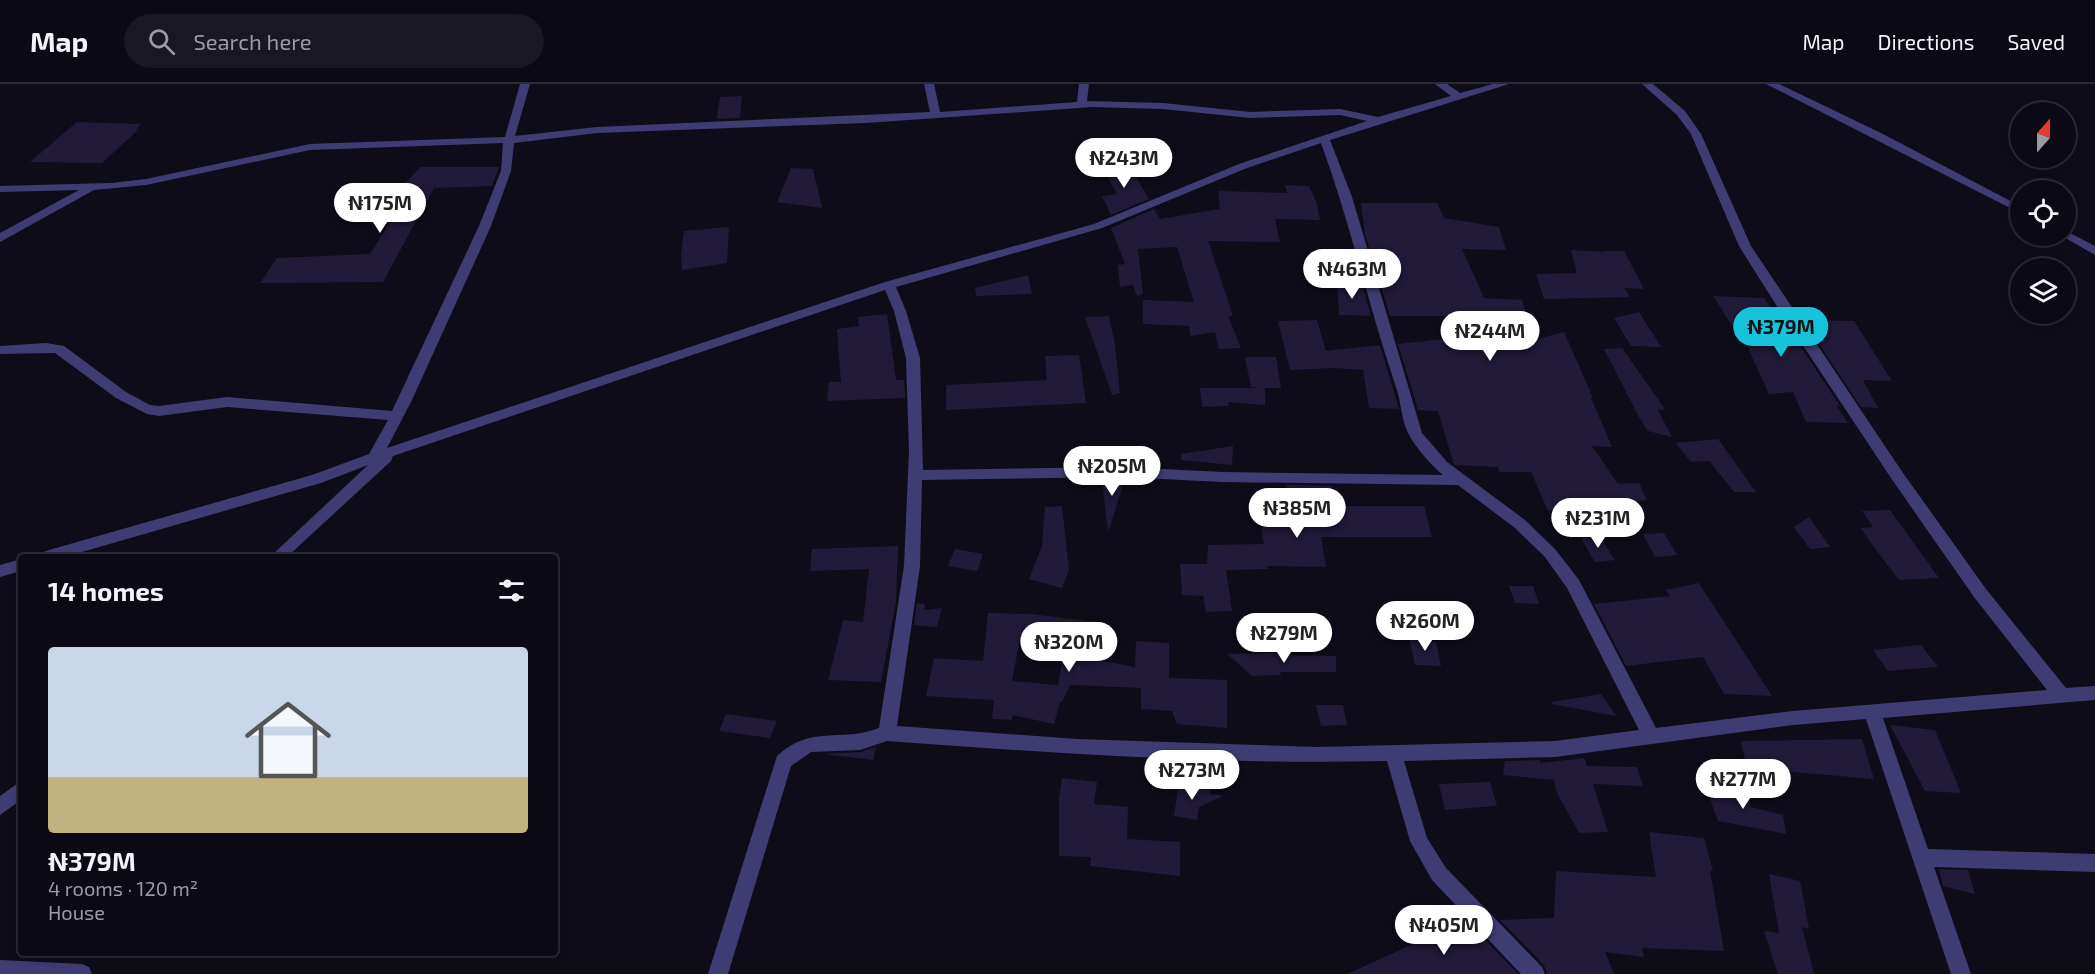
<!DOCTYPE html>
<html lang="en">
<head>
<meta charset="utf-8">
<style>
  :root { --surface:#0b0914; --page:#191722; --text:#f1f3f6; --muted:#9a9aa0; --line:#2b2a34; --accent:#16c3da }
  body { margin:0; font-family:"Exo 2",sans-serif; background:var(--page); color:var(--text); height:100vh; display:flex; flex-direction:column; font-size:22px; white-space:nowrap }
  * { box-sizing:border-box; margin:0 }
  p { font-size:20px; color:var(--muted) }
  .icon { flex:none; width:33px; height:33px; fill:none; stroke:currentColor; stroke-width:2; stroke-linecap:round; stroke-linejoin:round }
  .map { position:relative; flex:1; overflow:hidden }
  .sheet { position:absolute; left:18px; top:470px; width:540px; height:402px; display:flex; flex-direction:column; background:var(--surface); border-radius:6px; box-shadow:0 3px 9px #0003,0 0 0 2px var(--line) }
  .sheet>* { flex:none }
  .needle { width:39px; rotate:21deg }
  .fabs { position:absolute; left:2010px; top:18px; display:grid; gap:12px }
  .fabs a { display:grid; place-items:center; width:66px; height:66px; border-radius:50%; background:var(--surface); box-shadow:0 3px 9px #0003,0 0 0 2px var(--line); font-size:30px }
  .price { position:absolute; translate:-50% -51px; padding:0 14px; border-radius:21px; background:#fff; color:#222; font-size:20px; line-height:39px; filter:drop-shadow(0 2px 3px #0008) }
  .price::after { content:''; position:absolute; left:50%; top:36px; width:18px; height:14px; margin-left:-9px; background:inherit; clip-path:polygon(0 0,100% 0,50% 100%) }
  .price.active { background:var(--accent); color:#111 }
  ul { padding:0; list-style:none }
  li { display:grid; align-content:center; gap:12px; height:318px; padding:0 30px }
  li span { display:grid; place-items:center; height:186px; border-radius:6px; color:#555 }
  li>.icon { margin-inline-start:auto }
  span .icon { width:108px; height:108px; fill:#fffc; stroke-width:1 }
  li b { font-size:26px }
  h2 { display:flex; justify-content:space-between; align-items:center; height:72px; padding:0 30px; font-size:26px }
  header { display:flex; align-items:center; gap:36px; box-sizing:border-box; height:84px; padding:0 30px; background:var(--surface); border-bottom:2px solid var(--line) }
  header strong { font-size:28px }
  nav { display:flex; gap:33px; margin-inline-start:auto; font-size:21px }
  .search { width:420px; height:54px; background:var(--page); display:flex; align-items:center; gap:15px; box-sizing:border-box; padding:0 21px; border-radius:33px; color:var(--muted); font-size:22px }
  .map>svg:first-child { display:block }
  .building { fill:#211a39; fill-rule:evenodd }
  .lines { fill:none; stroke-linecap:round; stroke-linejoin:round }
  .minor { fill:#3f3c74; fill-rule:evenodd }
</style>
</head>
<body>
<header>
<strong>Map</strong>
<div class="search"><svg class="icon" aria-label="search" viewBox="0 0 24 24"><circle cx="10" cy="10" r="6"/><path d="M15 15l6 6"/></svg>Search here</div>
<nav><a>Map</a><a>Directions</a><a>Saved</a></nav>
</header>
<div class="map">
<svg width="2095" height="890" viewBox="0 0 2095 890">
  <rect width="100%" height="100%" fill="#0f0c1a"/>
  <path class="building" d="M742,12L740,34L717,35L720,13Z
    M77,38L141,40L136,45H139L102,79L30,78Z
    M1129,81L1149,115L1111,131L1102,112L1117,110L1103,85Z
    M420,83H499L492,102L434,104L383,198L260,199L277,174L370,170L412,104L400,105Z
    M791,84L813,85L822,124L777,118Z
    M1285,101L1309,102L1317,120L1320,136L1275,135L1280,158L1208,157L1233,232H1228L1241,264L1219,265L1215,248L1190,252L1189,242L1143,240V216L1194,218L1177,163L1138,165L1143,210L1137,212L1133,201L1120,203L1118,181L1125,180L1111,144L1154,125L1160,135L1220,125L1218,107L1287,109Z
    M1361,119H1437L1444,134L1499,143L1506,166L1462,165L1484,214L1522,216L1534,256L1564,248L1593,314H1591L1612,363L1592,362L1618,400L1639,399L1647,416L1548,427L1531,388H1499L1498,383L1454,381L1438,327L1418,326L1398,260L1461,253L1460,232H1390L1365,150Z
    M729,143L727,179L682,186L681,171L684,147Z
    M1571,166L1605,168L1604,167H1624L1644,205L1624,204L1630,213L1544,215L1536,190L1577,189Z
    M1028,191L1032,210L976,212L975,204Z
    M1337,198L1362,200L1371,232L1339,231Z
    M1713,212L1764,214L1780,236H1783L1840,322L1836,321L1848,339L1806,338L1793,308L1769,310L1743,253H1739Z
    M1639,228L1661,263L1631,262L1614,234Z
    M887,230L896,296H904L905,314L827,317L829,298H841L837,245L859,242L858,233Z
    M1109,232L1115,261L1120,309L1112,311L1085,233Z
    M1317,236L1326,267L1380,261L1399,325L1369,324L1363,286L1334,284L1290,286L1278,237Z
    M1803,236L1854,237L1892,297L1863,296L1878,324L1861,323Z
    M1622,264L1665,325L1658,326L1672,353L1648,347L1640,335L1604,265Z
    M1079,271L1086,319L946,326V301L1047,296L1045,272Z
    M1245,273H1276L1281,304H1265V321L1228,318L1229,322L1202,323L1200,304H1262L1251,303Z
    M1718,355L1756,408H1734L1709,377L1691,378L1676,359Z
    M1233,362L1232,381L1181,376V370Z
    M1125,395L1108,448L1102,396Z
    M1286,401L1332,402L1335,422H1424L1432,453H1321L1326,483L1267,482L1268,485L1226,486L1232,527L1206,528L1203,512L1182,511L1180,480H1207L1208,461L1264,460L1258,420H1289Z
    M1062,422L1069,486L1062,504L1029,495L1042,462L1045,423Z
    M1890,426L1939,494L1899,496L1873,462L1861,444L1873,443L1862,427Z
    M1809,433L1830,463L1810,465L1794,443Z
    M1664,449L1677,471L1655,473L1643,450Z
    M1600,453L1615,476L1595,478L1581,454Z
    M898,462L896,518L881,598L828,596L843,536L863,538L869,485L810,487L812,465Z
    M955,465L983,470L977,487L948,482Z
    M1699,499L1772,612L1724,610L1703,573L1626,582L1594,520L1670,512L1666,506Z
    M1509,502H1533L1539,520L1515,519Z
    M917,519L925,520L924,526L942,524L937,543L914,541Z
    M988,529L1030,530L1097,538L1082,573L1135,583L1136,557L1169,559V594L1227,596V644L1177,640L1172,627L1141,625V604L1070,601L1062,618H1060L1054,640L1012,631V636L992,635L994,616L926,612L934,574L983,577ZM1020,555L1065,561L1058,601L1012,597Z
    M1409,552L1430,554L1431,557L1436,558L1441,582L1415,581Z
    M1921,561L1938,583L1888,587L1873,566Z
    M1276,569V571L1336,572V588H1280L1281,591L1252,592L1227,570Z
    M1601,610L1616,632L1552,620V618Z
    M1316,621H1343L1347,641L1321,642Z
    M726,630L777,637L770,654L719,647Z
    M1890,641L1935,646L1961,709L1925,707Z
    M1862,655L1874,695L1747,684L1741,657Z
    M876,663L873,676L824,670L860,668Z
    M1584,674L1587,682L1637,683L1643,702L1593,700L1608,748L1579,749L1556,707L1554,696L1503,691L1505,677L1540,676L1541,679Z
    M1062,694L1097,698L1094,720L1128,723L1127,755L1180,758V792L1090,782L1091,773L1059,772V715Z
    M1490,698L1497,722L1445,726L1439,700Z
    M1191,701L1210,705V710L1223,712L1199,723L1197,736L1174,732L1178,704L1190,706Z
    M1747,702L1751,723L1783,731L1786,750L1718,737L1706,704Z
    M1649,748L1704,754L1713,787H1710L1724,867L1642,864L1644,873L1605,868L1614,890H1547L1544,881L1500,836L1554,834L1556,787L1656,793Z
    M1939,785L1968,786L1975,810L1943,802Z
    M1769,790L1800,797L1809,845L1802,843L1814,890H1778L1764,847L1779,849Z
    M1462,838H1468L1518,890H1347Z"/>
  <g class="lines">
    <path class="minor" d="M520,0H530L515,52L597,43L930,28L924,0H934L940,28L1077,18L1079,0H1089L1087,17L1163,19L1250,28L1340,25L1378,33L1451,12L1435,0H1447L1460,9L1493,0H1509L1330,56L1352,113L1422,349L1447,378L1525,436L1555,465L1579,496L1656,644L1793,627L2047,606L1974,513L1893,397L1778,224L1739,162L1691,50L1677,31L1642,0H1653L1685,27L1701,50L1751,162L1903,389L1986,505L2066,604L2095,602V616L1883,634L1928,765L2095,770V788L1934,783L1971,890H1951L1866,635L1793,641L1555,673L1404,677L1427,754L1446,784L1542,883L1545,890H1521L1432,796L1410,757L1387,677C1220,681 1053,669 887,657L860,666L811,668L791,682L728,890H708L777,672C812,640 840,659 879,644L904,482L909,367L906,274L894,227L885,206L393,372L391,377L288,472H271L368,381L321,399L68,472H41L44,468L49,466L312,391L369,370L388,336L227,323L159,332L147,330L116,314L55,269L0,270V262L46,259L64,262L126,308L150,321L159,322L227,313L392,327L479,142L501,87L503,59L310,66L146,101L94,106L0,158V149L79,106L0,108V102L111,99L146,95L310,60L505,53ZM1092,23L1163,25L1250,34L1340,31L1367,37L1239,80L1094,140L885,198L387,364L412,316L491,142L511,87L514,59L597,49L866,39ZM1321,59C1350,138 1368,220 1395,300C1401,316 1401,334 1408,349C1415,363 1431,381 1443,391L1222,388L1122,383L923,386L920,274L906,227L896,203L1102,144L1247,84ZM1122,393L1222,398L1458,401L1515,444L1545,473L1567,504L1639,646L1555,657L1318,663L1077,655L897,642L920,482L922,396Z
      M1766,0H1779L1881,49L2020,122V129Z
      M2066,147L2095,162V171L2062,152H2066Z
      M21,475V487L0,493V481Z
      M21,697V716L0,731V712Z
      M0,876L82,880L89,883L92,890H0Z"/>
  </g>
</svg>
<div class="fabs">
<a><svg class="needle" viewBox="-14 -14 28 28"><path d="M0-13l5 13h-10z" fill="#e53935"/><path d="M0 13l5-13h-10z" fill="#9a9aa0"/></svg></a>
<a><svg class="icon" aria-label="locate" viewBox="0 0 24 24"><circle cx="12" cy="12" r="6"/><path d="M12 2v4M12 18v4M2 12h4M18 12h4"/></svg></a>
<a><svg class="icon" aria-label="layers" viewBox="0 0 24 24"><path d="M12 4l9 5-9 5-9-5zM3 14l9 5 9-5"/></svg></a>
</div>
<b class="price" style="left:1124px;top:105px">₦243M</b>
<b class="price" style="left:380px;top:150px">₦175M</b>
<b class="price" style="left:1352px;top:216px">₦463M</b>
<b class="price active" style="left:1781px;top:274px">₦379M</b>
<b class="price" style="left:1490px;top:278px">₦244M</b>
<b class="price" style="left:1112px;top:413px">₦205M</b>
<b class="price" style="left:1297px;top:455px">₦385M</b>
<b class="price" style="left:1598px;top:465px">₦231M</b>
<b class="price" style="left:1425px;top:568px">₦260M</b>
<b class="price" style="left:1284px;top:580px">₦279M</b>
<b class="price" style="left:1069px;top:589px">₦320M</b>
<b class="price" style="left:1192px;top:717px">₦273M</b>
<b class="price" style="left:1743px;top:726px">₦277M</b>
<b class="price" style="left:1444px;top:872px">₦405M</b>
<section class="sheet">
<h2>14 homes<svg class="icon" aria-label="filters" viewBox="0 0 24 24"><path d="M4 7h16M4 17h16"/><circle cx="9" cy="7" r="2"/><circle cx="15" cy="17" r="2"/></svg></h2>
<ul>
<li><span style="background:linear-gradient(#c9d6e8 70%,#c2b280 0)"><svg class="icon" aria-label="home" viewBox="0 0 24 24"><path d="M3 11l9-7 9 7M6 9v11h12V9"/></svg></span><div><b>₦379M</b><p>4 rooms · 120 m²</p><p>House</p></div></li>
</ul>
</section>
</div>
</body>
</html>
